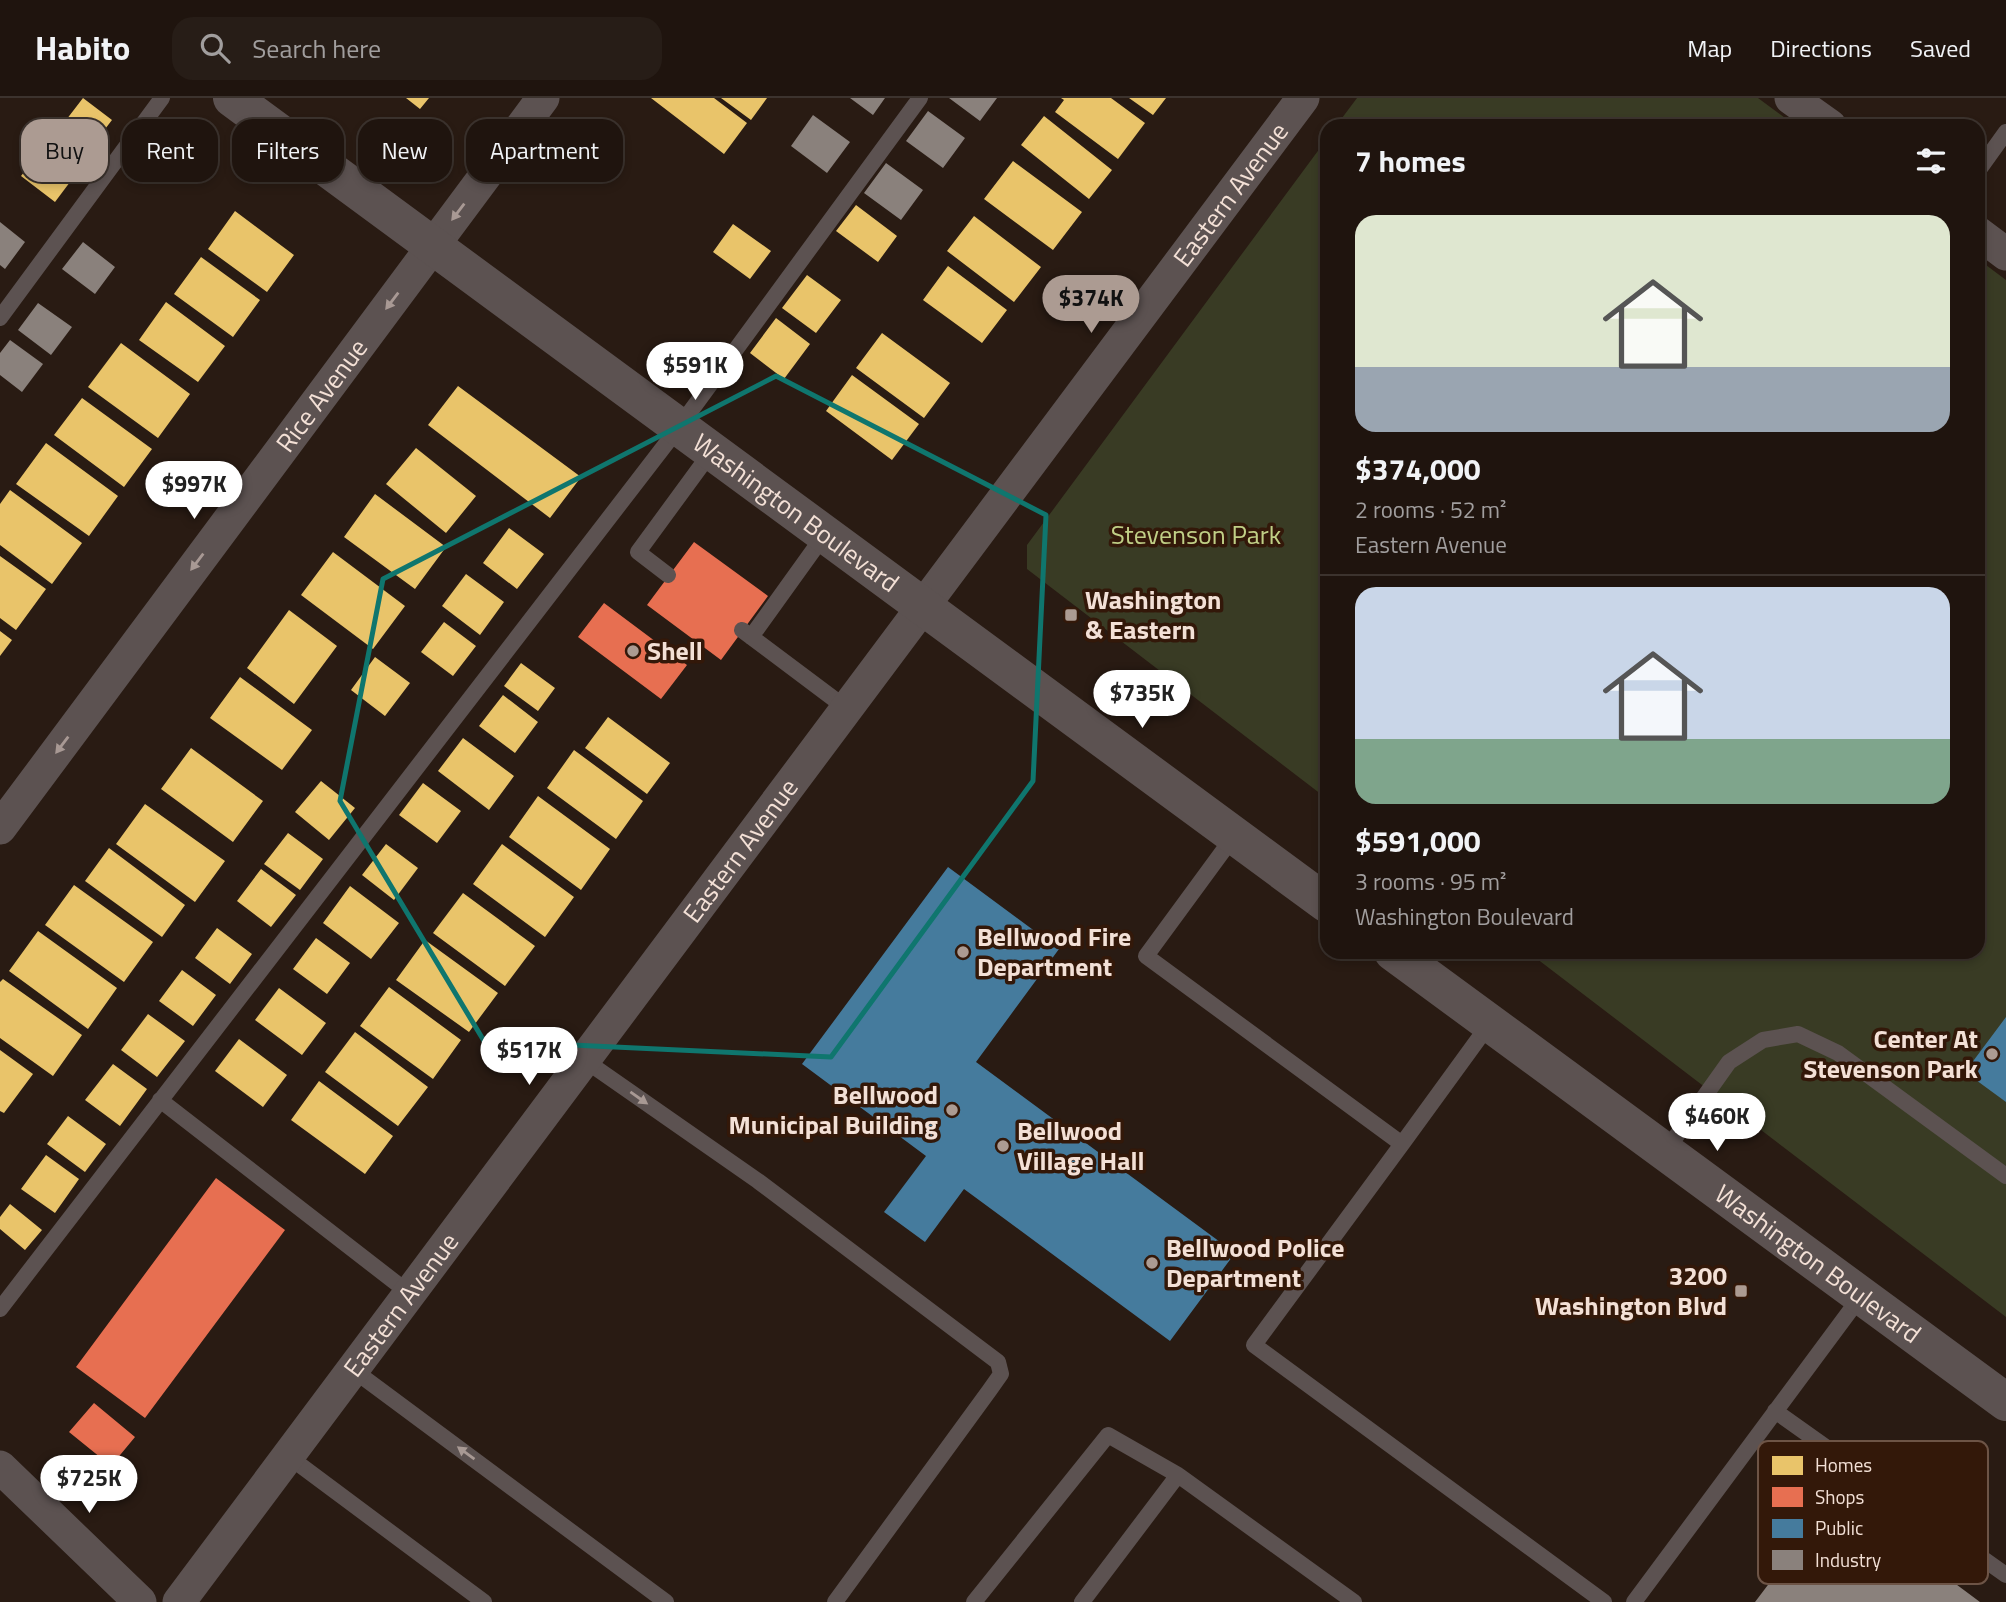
<!DOCTYPE html>
<html lang="en">
<head>
<meta charset="utf-8">
<style>
  :root { --surface:#1f140e; --page:#271d17; --text:#f1f3f6; --muted:#a19e9e; --line:#3c332e; --accent:#ac9b92 }
  body { margin:0; font-family:"Titillium Web",sans-serif; background:var(--page); color:var(--text); height:100vh; display:flex; flex-direction:column; font-size:26px; white-space:nowrap }
  * { box-sizing:border-box; margin:0 }
  p { font-size:23px; color:var(--muted) }
  .icon { flex:none; width:38px; height:38px; fill:none; stroke:currentColor; stroke-width:2; stroke-linecap:round; stroke-linejoin:round }
  .map { position:relative; flex:1; overflow:hidden }
  .drawer { position:absolute; left:1320px; top:21px; width:665px; height:840px; display:flex; flex-direction:column; background:var(--surface); border-radius:21px; box-shadow:0 4px 10px #0003,0 0 0 2px var(--line) }
  .drawer>* { flex:none }
  .guide { position:absolute; left:21px; top:21px; width:665px; height:63px; display:flex; gap:14px }
  .price { position:absolute; translate:-50% -60px; padding:0 16px; border-radius:24px; background:#fff; color:#222; font-size:23px; line-height:46px; filter:drop-shadow(0 2px 4px #0008) }
  .price::after { content:''; position:absolute; left:50%; top:42px; width:21px; height:16px; margin-left:-10px; background:inherit; clip-path:polygon(0 0,100% 0,50% 100%) }
  .price.on { background:var(--accent); color:#111 }
  ul { padding:0; list-style:none }
  li { display:grid; align-content:center; gap:14px; height:371px; padding:0 35px }
  li+li { border-top:2px solid var(--line) }
  li span { display:grid; place-items:center; height:217px; border-radius:21px; color:#555 }
  li>.icon { margin-inline-start:auto }
  span .icon { width:126px; height:126px; fill:#fffc; stroke-width:1 }
  li b { font-size:30px }
  h2 { display:flex; justify-content:space-between; align-items:center; height:84px; padding:0 35px; font-size:30px }
  .pill { padding:0 24px; border-radius:21px; background:var(--surface); box-shadow:0 4px 10px #0003,0 0 0 2px var(--line); font-size:24px; line-height:63px }
  .pill.on { background:var(--accent); color:#111 }
  header { display:flex; align-items:center; gap:42px; box-sizing:border-box; height:98px; padding:0 35px; background:var(--surface); border-bottom:2px solid var(--line) }
  header strong { font-size:33px }
  nav { display:flex; gap:38px; margin-inline-start:auto; font-size:24px }
  .search { width:490px; height:63px; background:var(--page); display:flex; align-items:center; gap:18px; box-sizing:border-box; padding:0 24px; border-radius:21px; color:var(--muted); font-size:26px }
  .map>svg:first-child { display:block }
  .green { fill:#393b24 }
  .homes { fill:#e9c46a }
  .shops { fill:#e76f51 }
  .public { fill:#457b9d }
  .industry { fill:#8a817c }
  .lines { fill:none; stroke-linecap:round; stroke-linejoin:round }
  .service { stroke:#5c5251; stroke-width:16 }
  .minor { stroke:#5c5251; stroke-width:33 }
  .tertiary { stroke:#5c5251; stroke-width:38 }
  .oneway { fill:#a89994 }
  .marked { fill:none; stroke:#0f766e; stroke-width:5; stroke-linejoin:round }
  .poi-dot { fill:#ac9b92; stroke:#331809; stroke-width:2.5 }
  .labels { text-anchor:middle; stroke-width:7; stroke-linejoin:round; paint-order:stroke }
  .street-label { font-size:26px; fill:#f3e0d6; stroke:#331809 }
  .park-label { font-size:26px; fill:#c0cf86; stroke:#331809 }
  .poi-label { font-size:26px; font-weight:bold; fill:#f3e0d6; stroke:#331809; text-anchor:start }
  .key { fill:#331809; stroke:#6d5446; stroke-width:2 }
  .key-label { font-size:19px; fill:#f3e0d6 }
</style>
</head>
<body>
<header>
<strong>Habito</strong>
<div class="search"><svg class="icon" aria-label="search" viewBox="0 0 24 24"><circle cx="10" cy="10" r="6"/><path d="M15 15l6 6"/></svg>Search here</div>
<nav><a>Map</a><a>Directions</a><a>Saved</a></nav>
</header>
<div class="map">
<svg width="2006" height="1504" viewBox="0 0 2006 1504">
  <rect width="100%" height="100%" fill="#291b13"/>
  <path class="green" d="M1357,0H1758L1796,28H1336Z
    M1326,42V700L1027,471V447Z
    M1978,161L2006,182V1219L1528,854H1978Z"/>
  <path class="homes" d="M83,0L112,22L82,61L53,39Z
    M406,0H429L420,11Z
    M651,0H714L747,25L724,56Z
    M721,0H767L751,22Z
    M1061,0H1111L1145,25L1118,61L1055,14L1064,2Z
    M1129,0H1166L1153,17Z
    M1044,18L1112,72L1089,101L1021,47Z
    M45,47L79,72L55,104L21,78Z
    M1013,63L1082,114L1053,152L984,101Z
    M856,107L897,138L878,164L836,133Z
    M235,113L294,157L267,194L208,151Z
    M974,118L1041,169L1014,204L947,153Z
    M733,126L771,153L750,181L713,154Z
    M201,159L260,202L233,239L174,196Z
    M948,168L1007,212L982,245L923,202Z
    M807,177L841,202L816,235L782,210Z
    M166,204L225,248L198,284L139,242Z
    M776,220L810,246L784,281L750,255Z
    M882,235L950,285L924,320L856,270Z
    M121,245L190,296L158,340L88,289Z
    M852,277L919,326L892,362L826,313Z
    M458,288L581,379L550,420L428,327Z
    M82,300L152,351L124,389L54,337Z
    M46,345L118,398L89,438L16,386Z
    M416,350L476,398L446,435L386,386Z
    M10,392L82,445L52,486L0,447V406Z
    M375,396L446,449L415,491L344,439Z
    M509,430L544,456L517,491L483,465Z
    M333,454L405,508L373,551L301,497Z
    M0,458L46,491L16,532L0,520Z
    M466,476L504,504L480,537L442,508Z
    M289,512L337,548L294,606L247,570Z
    M444,524L476,548L453,578L421,554Z
    M0,533L12,542L0,558Z
    M375,559L410,585L385,618L351,592Z
    M521,565L555,590L538,613L504,588Z
    M240,579L312,632L282,672L210,620Z
    M503,597L538,624L515,655L479,628Z
    M608,619L670,665L647,696L585,650Z
    M463,640L514,678L489,712L438,673Z
    M191,650L263,703L233,744L161,691Z
    M574,652L643,703L616,741L547,690Z
    M321,683L355,710L329,742L295,714Z
    M423,685L461,713L437,745L399,717Z
    M538,698L610,751L581,792L509,739Z
    M145,706L225,763L195,804L116,746Z
    M288,735L323,761L300,792L264,766Z
    M386,746L418,770L394,802L362,777Z
    M502,746L574,799L545,839L473,786Z
    M109,750L185,807L162,839L85,783Z
    M261,771L296,797L271,829L237,803Z
    M74,787L153,844L124,884L45,827Z
    M350,788L399,825L371,861L323,825Z
    M463,795L535,848L505,888L433,835Z
    M217,830L252,856L230,886L195,860Z
    M38,833L117,890L88,931L9,873Z
    M316,840L350,865L327,896L293,871Z
    M425,842L498,895L469,934L396,882Z
    M182,872L216,897L193,928L159,903Z
    M3,881L82,937L53,978L0,940V884Z
    M389,889L461,942L433,981L360,928Z
    M279,890L326,925L302,957L255,922Z
    M148,916L185,943L157,979L121,952Z
    M355,934L428,989L398,1028L325,974Z
    M239,941L287,977L263,1009L215,973Z
    M0,952L33,976L4,1015L0,1013Z
    M113,966L147,991L120,1028L85,1002Z
    M319,983L393,1038L365,1076L291,1022Z
    M68,1018L106,1046L85,1074L47,1046Z
    M46,1057L79,1081L55,1115L21,1091Z
    M10,1106L42,1132L25,1152L0,1131V1119Z"/>
  <path class="shops" d="M694,444L768,498L721,562L647,507Z
    M604,505L687,567L661,601L578,539Z
    M216,1080L285,1132L145,1320L76,1269Z
    M94,1305L135,1339L111,1368L69,1334Z"/>
  <path class="public" d="M948,769L1059,851L976,964L1235,1155L1170,1243L964,1091L925,1144L884,1114L926,1058L802,966Z
    M2006,919V1004L1965,974Z"/>
  <path class="industry" d="M850,0H885L873,17Z
    M949,0H997L980,23Z
    M928,13L965,40L943,70L906,43Z
    M813,17L850,44L827,75L791,48Z
    M886,65L923,92L901,122L864,95Z
    M0,124L25,144L5,171L0,167Z
    M83,144L115,169L95,196L62,171Z
    M38,205L72,229L51,257L18,232Z
    M10,242L43,266L22,294L0,277V255Z
    M1836,1397L1980,1504H1755Z"/>
  <g class="lines">
    <path class="service" d="M1978,73L2006,34
      M0,220L162,0
      M668,477L638,454L712,353
      M742,532L846,610
      M751,539L825,436
      M1234,738L1146,858L1402,1046L1490,925
      M583,961L758,1083L998,1264L1001,1276L989,1293L835,1504
      M160,1002L409,1195
      M1402,1046L1254,1247L1604,1504
      M1665,1054L1729,964L1763,942L1798,936L1838,955L2006,1078
      M0,1211L679,329L920,0
      M352,1271L666,1504
      M1775,1313L2006,1477
      M288,1358L484,1504
      M974,1504L1108,1337L1178,1377
      M1082,1504L1178,1377L1354,1504
      M1634,1504L1861,1198"/>
    <g class="minor">
      <path d="M1791,0L1830,28"/>
      <path d="M1978,135L2006,156"/>
      <path id="s1" d="M0,730L543,0"/>
      <path d="M0,1369L140,1504"/>
      <path id="s2" d="M179,1504L1303,0"/>
    </g>
    <g class="tertiary">
      <path id="s3" d="M232,0L1326,805"/>
      <path id="s4" d="M1393,854L2006,1304"/>
    </g>
  </g>
  <defs><path id="oneway-solid" d="M-6-.8H1V-3.2L6.5 0L1 3.2V.8H-6Z" transform="scale(1.75)"/></defs>
  <g class="oneway">
    <use href="#oneway-solid" transform="translate(458 114) rotate(127)"/>
    <use href="#oneway-solid" transform="translate(392 203) rotate(127)"/>
    <use href="#oneway-solid" transform="translate(197 464) rotate(127)"/>
    <use href="#oneway-solid" transform="translate(62 647) rotate(127)"/>
    <use href="#oneway-solid" transform="translate(639 1000) rotate(35)"/>
    <use href="#oneway-solid" transform="translate(466 1355) rotate(-144)"/>
  </g>
  <path class="marked" d="M776,278L1046,417L1033,683L831,959L484,943L340,703L383,481Z"/>
  <g class="poi-dot">
    <rect x="1064" y="510" width="14" height="14" rx="3.5"/>
    <circle cx="633" cy="553" r="7"/>
    <circle cx="963" cy="854" r="7"/>
    <circle cx="1992" cy="956" r="7"/>
    <circle cx="952" cy="1012" r="7"/>
    <circle cx="1003" cy="1048" r="7"/>
    <circle cx="1152" cy="1165" r="7"/>
    <rect x="1734" y="1186" width="14" height="14" rx="3.5"/>
  </g>
  <g class="labels">
    <g class="street-label">
      <text dy="9" stroke="none"><textPath href="#s2" startOffset="1757">Eastern Avenue</textPath></text>
      <text dy="9" stroke="none"><textPath href="#s1" startOffset="539">Rice Avenue</textPath></text>
      <text dy="9" stroke="none"><textPath href="#s3" startOffset="700">Washington Boulevard</textPath></text>
      <text dy="9" stroke="none"><textPath href="#s2" startOffset="938">Eastern Avenue</textPath></text>
      <text dy="9" stroke="none"><textPath href="#s4" startOffset="527">Washington Boulevard</textPath></text>
      <text dy="9" stroke="none"><textPath href="#s2" startOffset="371">Eastern Avenue</textPath></text>
    </g>
    <g class="park-label">
      <text x="1196" y="446">Stevenson Park</text>
    </g>
    <g class="poi-label">
      <text x="1085" y="511">Washington<tspan x="1085" dy="30">&amp; Eastern</tspan></text>
      <text x="647" y="562">Shell</text>
      <text x="977" y="848">Bellwood Fire<tspan x="977" dy="30">Department</tspan></text>
      <text x="1978" y="950" text-anchor="end">Center At<tspan x="1978" dy="30">Stevenson Park</tspan></text>
      <text x="938" y="1006" text-anchor="end">Bellwood<tspan x="938" dy="30">Municipal Building</tspan></text>
      <text x="1017" y="1042">Bellwood<tspan x="1017" dy="30">Village Hall</tspan></text>
      <text x="1166" y="1159">Bellwood Police<tspan x="1166" dy="30">Department</tspan></text>
      <text x="1727" y="1187" text-anchor="end">3200<tspan x="1727" dy="30">Washington Blvd</tspan></text>
    </g>
  </g>
  <rect x="1758" y="1343" width="230" height="143" rx="10" class="key"/>
  <rect x="1772" y="1358" width="31" height="19" fill="#e9c46a"/>
  <rect x="1772" y="1389" width="31" height="20" fill="#e76f51"/>
  <rect x="1772" y="1421" width="31" height="19" fill="#457b9d"/>
  <rect x="1772" y="1452" width="31" height="20" fill="#8a817c"/>
  <g class="key-label">
    <text x="1815" y="1374">Homes</text>
    <text x="1815" y="1406">Shops</text>
    <text x="1815" y="1437">Public</text>
    <text x="1815" y="1469">Industry</text>
  </g>
</svg>
<b class="price on" style="left:1091px;top:237px">$374K</b>
<b class="price" style="left:695px;top:304px">$591K</b>
<b class="price" style="left:194px;top:423px">$997K</b>
<b class="price" style="left:1142px;top:632px">$735K</b>
<b class="price" style="left:529px;top:989px">$517K</b>
<b class="price" style="left:1717px;top:1055px">$460K</b>
<b class="price" style="left:89px;top:1417px">$725K</b>
<div class="guide">
<a class="pill on">Buy</a>
<a class="pill">Rent</a>
<a class="pill">Filters</a>
<a class="pill">New</a>
<a class="pill">Apartment</a>
</div>
<section class="drawer">
<h2>7 homes<svg class="icon" aria-label="filters" viewBox="0 0 24 24"><path d="M4 7h16M4 17h16"/><circle cx="9" cy="7" r="2"/><circle cx="15" cy="17" r="2"/></svg></h2>
<ul>
<li><span style="background:linear-gradient(#dfe7d0 70%,#9aa5b1 0)"><svg class="icon" aria-label="home" viewBox="0 0 24 24"><path d="M3 11l9-7 9 7M6 9v11h12V9"/></svg></span><div><b>$374,000</b><p>2 rooms · 52 m²</p><p>Eastern Avenue</p></div></li>
<li><span style="background:linear-gradient(#c9d6e8 70%,#7fa58c 0)"><svg class="icon" aria-label="home" viewBox="0 0 24 24"><path d="M3 11l9-7 9 7M6 9v11h12V9"/></svg></span><div><b>$591,000</b><p>3 rooms · 95 m²</p><p>Washington Boulevard</p></div></li>
</ul>
</section>
</div>
</body>
</html>
